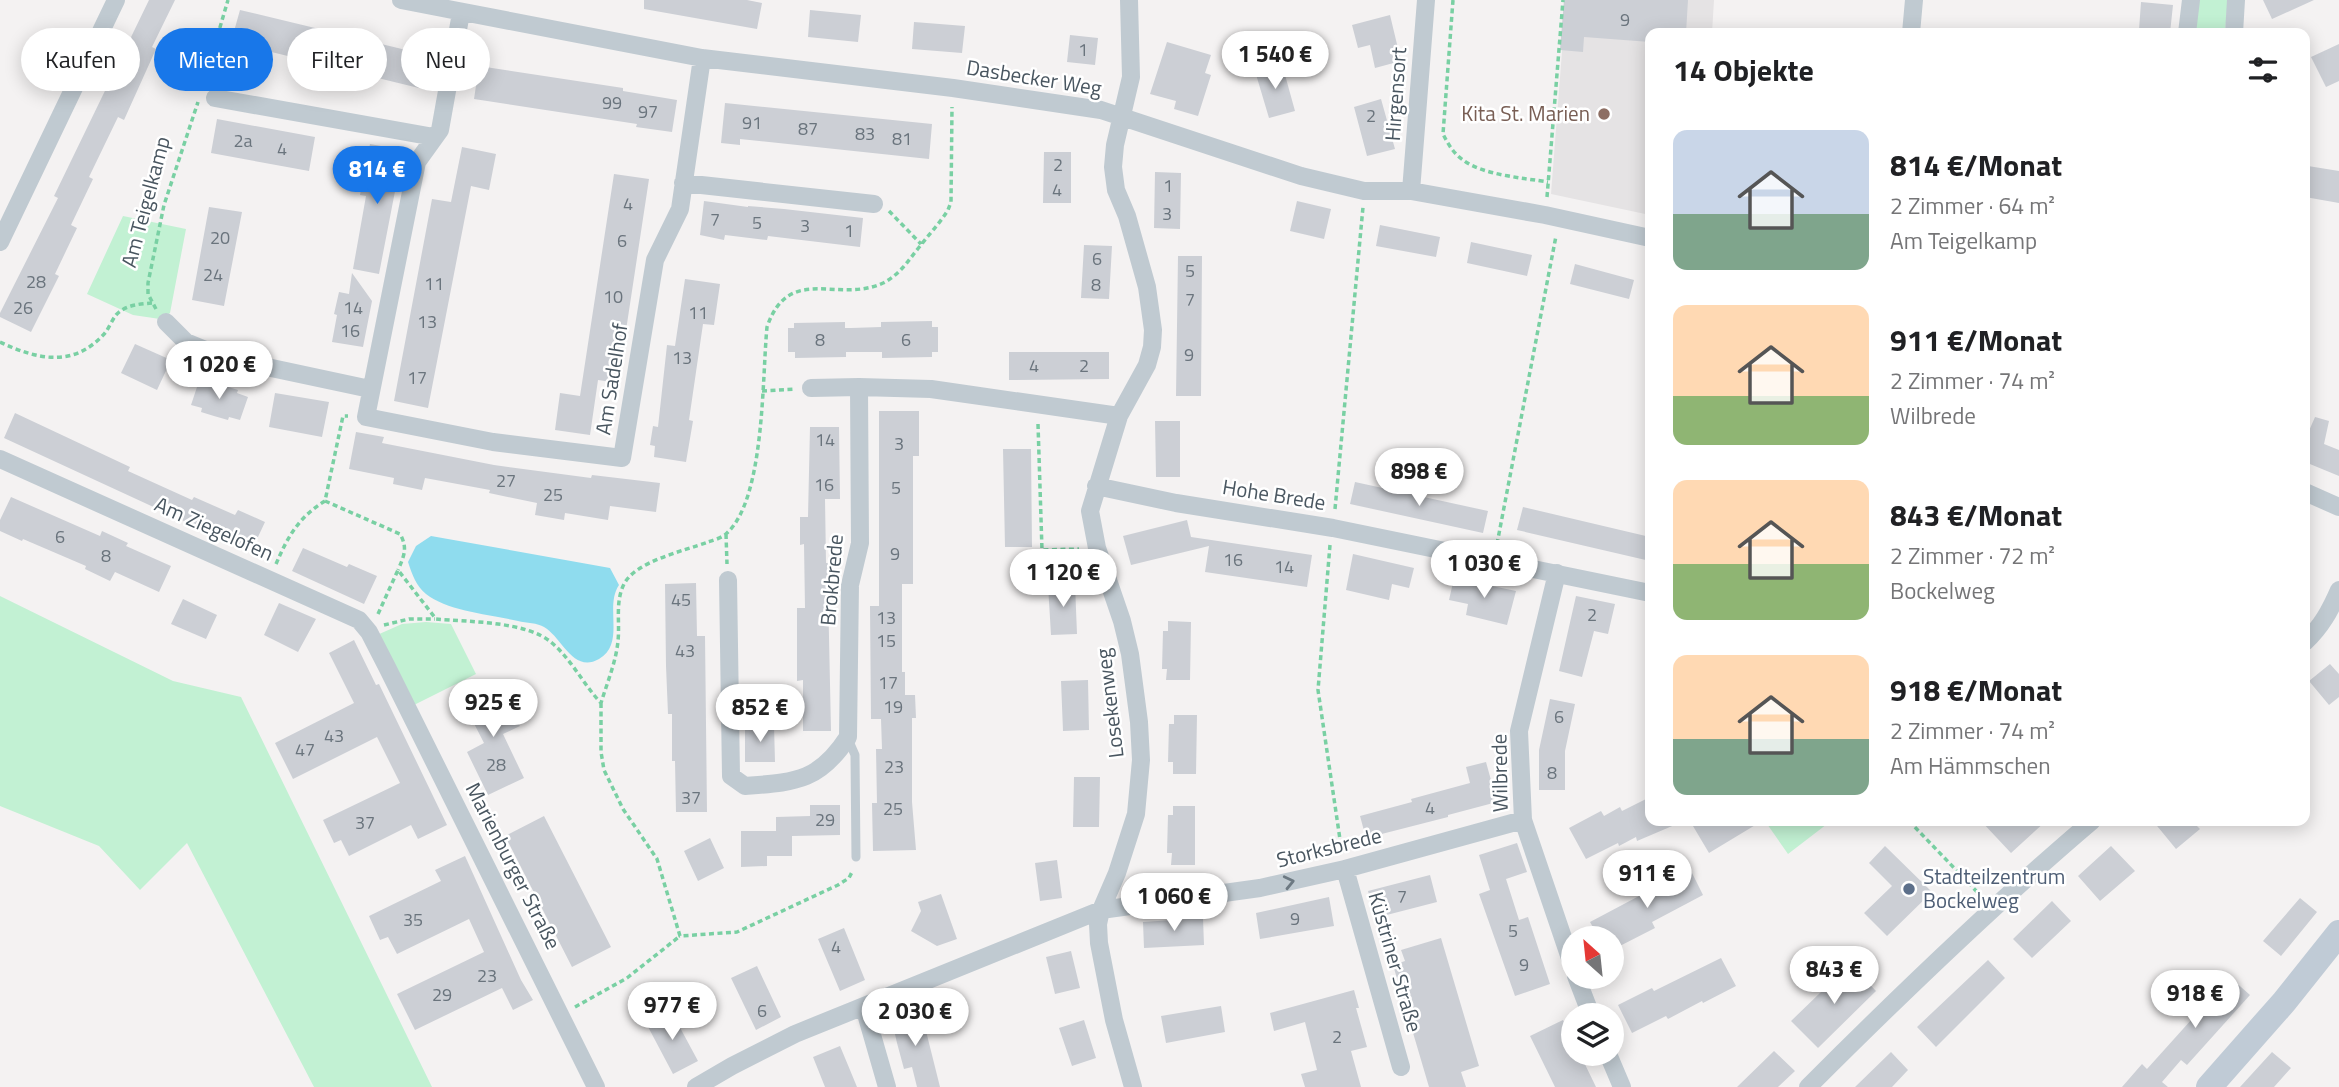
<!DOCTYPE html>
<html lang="de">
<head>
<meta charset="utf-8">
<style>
  :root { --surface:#fff; --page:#f2f2f2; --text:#202124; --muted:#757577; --accent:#1877e9 }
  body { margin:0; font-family:"Titillium Web",sans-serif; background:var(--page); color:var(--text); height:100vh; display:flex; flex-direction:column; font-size:26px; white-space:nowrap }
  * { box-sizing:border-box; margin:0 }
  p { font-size:23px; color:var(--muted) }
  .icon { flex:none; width:38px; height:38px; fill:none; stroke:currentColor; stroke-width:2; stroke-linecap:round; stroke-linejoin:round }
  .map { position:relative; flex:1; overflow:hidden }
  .side { position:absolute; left:1645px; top:28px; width:665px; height:798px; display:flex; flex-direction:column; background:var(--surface); border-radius:14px; box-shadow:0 4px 18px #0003 }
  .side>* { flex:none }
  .banner { position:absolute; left:21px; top:28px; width:665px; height:63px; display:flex; gap:14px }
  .needle { width:46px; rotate:333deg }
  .fabs { position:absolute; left:1561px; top:926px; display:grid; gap:14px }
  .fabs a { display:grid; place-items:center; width:63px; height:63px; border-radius:50%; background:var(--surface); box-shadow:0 4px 18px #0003; font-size:35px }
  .price { position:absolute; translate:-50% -60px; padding:0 16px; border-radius:24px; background:#fff; color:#222; font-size:23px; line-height:46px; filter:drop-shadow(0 2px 4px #0008) }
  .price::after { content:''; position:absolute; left:50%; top:42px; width:21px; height:16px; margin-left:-10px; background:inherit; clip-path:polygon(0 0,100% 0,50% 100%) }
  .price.current { background:var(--accent); color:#fff }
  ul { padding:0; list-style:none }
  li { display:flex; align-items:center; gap:21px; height:175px; padding:0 28px }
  li span { display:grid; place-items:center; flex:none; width:196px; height:140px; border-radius:14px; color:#555 }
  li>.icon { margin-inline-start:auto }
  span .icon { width:84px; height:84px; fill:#fffc; stroke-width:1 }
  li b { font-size:30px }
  h2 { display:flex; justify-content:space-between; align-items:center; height:84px; padding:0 28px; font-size:30px }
  .chip { padding:0 24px; border-radius:32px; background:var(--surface); box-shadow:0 4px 18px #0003; font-size:24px; line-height:63px }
  .chip.current { background:var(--accent); color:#fff }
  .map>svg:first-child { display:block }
  .education { fill:#e5e3e4 }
  .green { fill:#c2f1d3 }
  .water { fill:#8fdcee }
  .building { fill:#cccfd5 }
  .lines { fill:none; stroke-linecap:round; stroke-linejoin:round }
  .path { stroke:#79d0a3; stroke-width:3.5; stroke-dasharray:5 3.5; stroke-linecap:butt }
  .lane { stroke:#c0cad1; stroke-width:9 }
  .street { stroke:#c0cad1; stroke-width:18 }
  .secondary { stroke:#c0cbd6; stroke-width:26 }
  .oneway { stroke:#6d7982 }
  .education-dot { fill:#8d6e63; stroke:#fff; stroke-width:2.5 }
  .service-dot { fill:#5c6f8a; stroke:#fff; stroke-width:2.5 }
  .labels { text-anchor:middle; stroke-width:5; stroke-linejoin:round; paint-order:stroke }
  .number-label { font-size:18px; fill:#6a747d }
  .street-label { font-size:21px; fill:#495660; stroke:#fff }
  .education-label { font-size:21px; fill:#785e54; stroke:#fff; text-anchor:end }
  .service-label { font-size:21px; fill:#4e5e75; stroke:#fff; text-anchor:start }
</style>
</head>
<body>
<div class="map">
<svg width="2339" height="1087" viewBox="0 0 2339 1087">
  <rect width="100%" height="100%" fill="#f4f2f2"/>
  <path class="education" d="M1566,0H1714L1712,33H1650V215L1551,194Z"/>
  <path class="green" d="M2196,0H2228L2225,33H2194Z
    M123,216L186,229L170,313L160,319L133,315L87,294Z
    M0,596L173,681L241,697L432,1087H314L187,843L140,890L99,846L0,806Z
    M426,622L451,624L476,674L412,706L377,635L402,624Z
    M1765,821H1831L1788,854Z"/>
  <path class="water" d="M431,536L610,568L619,585C604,607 626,643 599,659C573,674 562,637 544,627C538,623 526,623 518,621C492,615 447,611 426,594C416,586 412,574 408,562L416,546Z"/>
  <path class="building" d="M149,0H175L152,47L156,49L124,120L118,117L89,177L93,179L71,225L77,228L55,274L59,276L31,332L0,317V313L58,198L54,196Z
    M644,0H747L762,3L757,29L644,9Z
    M1564,0H1688L1686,33H1650V42L1584,37L1583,52L1560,50Z
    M2263,0H2314L2272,19Z
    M2141,2L2173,5L2170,33L2139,30Z
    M240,10L435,57L427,90L231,42Z
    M810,10L861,15L858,42L808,37Z
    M1390,15L1401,61L1375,68L1370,45L1358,48L1352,25Z
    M914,22L965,26L962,53L912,49Z
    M1070,35L1098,38L1095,65L1067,62Z
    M1167,42L1211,55L1205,73L1211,75L1198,116L1174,109L1176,101L1150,94Z
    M2339,44V81L2326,87L2311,57Z
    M1282,64L1295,111L1269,118L1255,71Z
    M479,66L623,88V91L677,100L672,132L636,127L637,124L474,99Z
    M1381,99L1395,149L1367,156L1354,107Z
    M725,103L932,124L929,159L740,139V145L721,143Z
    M217,119L315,137L309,171L211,153Z
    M370,144L403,150L379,274L353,269L366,196L360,195Z
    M462,147L496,154L489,190L471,186L428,408L394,401L432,199L451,202Z
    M1044,152H1071V203H1043Z
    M2308,166L2339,171V203L2305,197Z
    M1155,172L1181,173L1180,229L1154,228Z
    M614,174L649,179L618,383L598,380L590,435L555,430L560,393L580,396Z
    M704,201L748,207V206L784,209L863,218L860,247L768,236L767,240L725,235L724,240L700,235Z
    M1297,201L1331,209L1324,239L1290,231Z
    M209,207L242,212L224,306L192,300Z
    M1380,225L1440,237L1436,257L1376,246Z
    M1471,242L1532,255L1527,276L1467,263Z
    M1084,245L1112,246L1109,299L1081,298Z
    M1178,256H1202L1201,396H1176Z
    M1575,264L1634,280L1629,299L1570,284Z
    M352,273L372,301L363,347L332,342L337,315L334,314L339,292L349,294Z
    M685,279L720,284L714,325L703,324L689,420L693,421L686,462L654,457L655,446L650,445L653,426L658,427L667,345L675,346Z
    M932,321V327H938V352H932V357L882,358V352H846V357L795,358V352H788V328H794V323L845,322V328H851L881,327V322Z
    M135,344L171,360L157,390L121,373Z
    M1009,352H1109V379L1009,380Z
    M199,381L209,384L210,381L238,390L237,393L248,397L240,420L229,417L228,420L214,416L201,412L202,408L191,405Z
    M275,393L329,402L322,437L269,427Z
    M879,411H919V456H913V584H902V672H905V695H915L916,718H912V802L916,850L873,851L872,803H877L876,749H882L881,719H871L870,606H879Z
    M15,413L130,467L128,471L192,500L194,497L235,515L238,510L265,522L251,552L4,438Z
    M2315,417L2329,421L2324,444L2339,450V476L2305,462V440Z
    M1155,421H1180V477H1156Z
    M810,427H839L840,499H825L826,563H832V590H828L831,731H803V680L797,681V608H805L804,544L800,545V517H808Z
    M356,432L384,437L382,443L494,465L591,478L592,475L660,483L656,512L610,506L608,520L565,513L564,520L535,515L537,503L489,493L490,490L425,478L422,490L393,484L394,478L349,469Z
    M1003,449H1031L1032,547H1005Z
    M1355,482L1488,511L1483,533L1350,504Z
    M11,497L100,536L102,531L128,543L126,546L171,566L159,592L115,572L110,581L85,569L86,566L23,539L22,541L0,531V520Z
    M1523,507L1650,537V561L1517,530Z
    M1187,520L1191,537L1312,555L1307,587L1205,572L1209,546L1131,565L1123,536Z
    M303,548L347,567L349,564L377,576L364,604L292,571Z
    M1353,554L1414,568L1409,588L1392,584L1389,600L1346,590Z
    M1454,578L1516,591L1507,625L1466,615L1468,604L1449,600Z
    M696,583L697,636H705L707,812H676L675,761H672V714H668L666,666L665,584Z
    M1075,584L1077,634L1051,635L1048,585Z
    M1576,596L1615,604L1608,634L1594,631L1582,677L1559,671Z
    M183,599L217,615L206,639L171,624Z
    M279,603L316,619L298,652L264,635Z
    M1168,621L1191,622L1190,680H1166L1167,669H1162L1163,631H1168Z
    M354,640L376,685L379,684L447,825L418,839L411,825L349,856L341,840L334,843L323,820L400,783L377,737L293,779L275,743L354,703L329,653Z
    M2330,664L2339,674V697L2329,705L2309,681Z
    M1088,680L1089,730L1063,731L1061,681Z
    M498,682L520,726L503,734L524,778L488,795L467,752L484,743L462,700Z
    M1550,699L1575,704L1565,751V790H1539V750Z
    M1174,715H1197L1196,774H1173V762H1168L1169,724H1174Z
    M745,725H774L775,762H745Z
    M1486,762L1497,802L1448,815V817L1366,838L1360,816L1412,802L1411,799L1470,783L1466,767Z
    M1074,777H1100L1099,827H1073Z
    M1650,797V821H1684L1637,841L1636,837L1619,846L1618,843L1586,859L1569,828L1601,811L1604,816L1620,807L1622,811Z
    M810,805H840V835L792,836V856H767V866L741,867V831H776V817L810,816Z
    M1173,806H1195V865H1171L1172,853H1167L1168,815H1173Z
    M544,816L611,947L572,967L505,836Z
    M1690,821H1762L1709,853Z
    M1981,821H2046L2011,853Z
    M2153,821H2192L2200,829L2176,849Z
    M710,838L724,868L698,881L684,851Z
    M1517,843L1527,872L1506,879L1519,920L1528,917L1550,984L1515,996L1479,894L1490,890L1479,855Z
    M1885,846L1932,892L1887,936L1864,913L1892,886L1869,863Z
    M2111,846L2135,871L2100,901L2078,876Z
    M465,856L521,980L533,1000L513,1010L502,988L415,1030L397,994L484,952L469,919L397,954L388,937L380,940L369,916L441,881L435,870Z
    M1057,860L1062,898L1040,901L1035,863Z
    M1690,869L1703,895L1652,922L1655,928L1612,950V938H1599L1590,922Z
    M1430,875L1437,902L1375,918L1368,891Z
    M941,894L957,939L937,946L911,931L921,911L918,902Z
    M1329,897L1334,926L1260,939L1256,913Z
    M2300,898L2317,912L2281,956L2263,941Z
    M2052,901L2071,921L2032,958L2013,939Z
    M1203,918L1204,945L1144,948L1143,922Z
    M844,928L865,980L840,991L818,939Z
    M1441,938L1479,1066L1461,1072L1466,1087H1429L1393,965L1405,961L1401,950Z
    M1071,951L1080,988L1055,994L1046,957Z
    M1721,958L1736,986L1703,1003L1702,1001L1668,1019L1666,1016L1632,1033L1618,1005L1652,988L1654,991Z
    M1988,960L2005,978L1936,1047L1917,1027Z
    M1850,964L1876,991L1818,1048L1791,1021Z
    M757,966L781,1017L756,1030L731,978Z
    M2213,972L2219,978L2224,972L2250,995L2187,1065L2181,1060L2162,1082L2168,1087H2122L2142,1064L2147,1069L2201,1009L2196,1004L2201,998L2195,993Z
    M1354,990L1359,1008H1356L1367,1047L1351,1051L1361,1087H1305L1301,1074L1317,1070L1305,1022L1274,1031L1270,1013Z
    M1221,1006L1225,1032L1166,1043L1161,1016Z
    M670,1009L698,1061L673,1074L646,1023Z
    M920,1009L927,1035L940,1087H917L912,1067L904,1069L897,1043L891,1017Z
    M1084,1020L1096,1058L1072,1066L1059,1028Z
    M1563,1020L1573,1040V1054H1580L1596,1087H1555L1530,1036Z
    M840,1046L850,1070L857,1087H825L813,1057Z
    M1774,1051L1795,1071L1778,1087H1737Z
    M1891,1052L1908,1070L1892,1087H1855Z
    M2272,1052L2291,1068L2274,1087H2240Z"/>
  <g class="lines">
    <path class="path" d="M1453,0L1443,134C1448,144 1454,154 1463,160C1482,175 1524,178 1548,182
      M203,85L228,0
      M1547,197L1563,0
      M889,211L921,244
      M156,309L148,294V283L164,205L198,102
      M0,342C38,360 74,368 105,333C109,328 112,320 116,315C125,305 139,304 152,303
      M762,391L795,389
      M1038,424L1042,550L1079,549
      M325,501L400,534C408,548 404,556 398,570
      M1335,509L1363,207
      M726,534L727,564
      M1497,544L1556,236
      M1330,545L1318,690L1342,853
      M276,564C288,536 299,517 325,501L343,416H348
      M378,614L398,570L436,619C469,622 527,621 552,643C572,660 583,684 601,703C607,683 616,662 618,641C620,622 615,602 624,584C636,561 684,551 708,542C714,540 722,538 727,533C765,498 762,378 767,327C789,263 838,304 883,283C901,274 909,259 921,245C930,233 940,223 948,210L951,202L952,107
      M384,625L409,619H435
      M601,703V752L604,770L623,809L657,859L680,936L737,932L838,885L849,878L853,870
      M1909,821L1982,897
      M575,1007L627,978L680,936"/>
    <path class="lane" d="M848,739L855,755L856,857"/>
    <path class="street" d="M401,0L702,58L953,88L1101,110L1301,176L1364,191H1411L1545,215L1650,238
      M1129,0L1131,77L1115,145L1113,167L1116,190L1127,216L1147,287L1153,330L1152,347L1147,365L1119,416L1090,511L1097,548L1122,621L1130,654L1139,722L1141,760L1136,814L1117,873L1101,910L1098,924L1099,943L1114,1020L1133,1087
      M461,13L440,130L417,162L366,417L493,442L622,458L655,260L680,209L702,58
      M1911,33L1914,0
      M2187,33L2191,0
      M2234,33L2236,0
      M215,98L434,137
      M683,183L874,204
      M1411,191L1426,0
      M0,242L116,0
      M166,322L186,342L225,358L370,389
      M811,388L859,387
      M0,459L359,620L369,632L387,667L596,1087
      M1096,486L1176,503L1333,528L1650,593
      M2305,492L2339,507
      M1557,573L1519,731L1523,820L1573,967
      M728,580L731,776L745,786C795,782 819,782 848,737L850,585L860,543L859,387L931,389L1119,416
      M2305,642C2321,627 2330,611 2339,590
      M1345,869L1401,1067
      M1576,976L1591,1015
      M864,1007L887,1087
      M1608,1054L1622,1087
      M696,1087L732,1066L795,1034L1101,910L1260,888L1345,869L1523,820
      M1808,1087C1900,995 1993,905 2092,821"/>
    <path class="secondary" d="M2209,1087L2284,1002L2339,933"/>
  </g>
  <defs><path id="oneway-chevron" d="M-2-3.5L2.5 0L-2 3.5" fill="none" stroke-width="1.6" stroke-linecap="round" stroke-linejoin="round" transform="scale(1.75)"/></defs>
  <use class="oneway" href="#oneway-chevron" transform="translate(1289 882) rotate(-13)"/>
  <circle class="education-dot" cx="1604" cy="114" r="7"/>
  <circle class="service-dot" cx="1909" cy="889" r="7"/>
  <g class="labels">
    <g class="number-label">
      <text x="1625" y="26">9</text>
      <text x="1083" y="56">1</text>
      <text x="612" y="109">99</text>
      <text x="648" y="118">97</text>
      <text x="1371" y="122">2</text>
      <text x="752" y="129">91</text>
      <text x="808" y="135">87</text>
      <text x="865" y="140">83</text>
      <text x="902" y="145">81</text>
      <text x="243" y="147">2a</text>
      <text x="282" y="155">4</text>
      <text x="1058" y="171">2</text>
      <text x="1168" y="192">1</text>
      <text x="1057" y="196">4</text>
      <text x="628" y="210">4</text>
      <text x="1167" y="220">3</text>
      <text x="715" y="226">7</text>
      <text x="757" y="229">5</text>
      <text x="805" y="232">3</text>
      <text x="849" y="237">1</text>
      <text x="220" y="244">20</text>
      <text x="622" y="247">6</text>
      <text x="1097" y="265">6</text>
      <text x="1190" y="277">5</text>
      <text x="213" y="281">24</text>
      <text x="36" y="288">28</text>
      <text x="434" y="290">11</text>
      <text x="1096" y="291">8</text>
      <text x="613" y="303">10</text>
      <text x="1190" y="306">7</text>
      <text x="23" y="314">26</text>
      <text x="353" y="314">14</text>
      <text x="698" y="319">11</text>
      <text x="427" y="328">13</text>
      <text x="350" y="337">16</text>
      <text x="820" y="346">8</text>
      <text x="906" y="346">6</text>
      <text x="1189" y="361">9</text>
      <text x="682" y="364">13</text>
      <text x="1034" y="372">4</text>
      <text x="1084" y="372">2</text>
      <text x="417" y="384">17</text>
      <text x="825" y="446">14</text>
      <text x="899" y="450">3</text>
      <text x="506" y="487">27</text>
      <text x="824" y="491">16</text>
      <text x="896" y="494">5</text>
      <text x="553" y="501">25</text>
      <text x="60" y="543">6</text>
      <text x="895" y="560">9</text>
      <text x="106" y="562">8</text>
      <text x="1233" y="566">16</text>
      <text x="1284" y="573">14</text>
      <text x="681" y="606">45</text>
      <text x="1592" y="621">2</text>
      <text x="886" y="624">13</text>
      <text x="886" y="647">15</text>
      <text x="685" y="657">43</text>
      <text x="888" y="689">17</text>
      <text x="893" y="713">19</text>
      <text x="1559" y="723">6</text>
      <text x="334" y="742">43</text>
      <text x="305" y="756">47</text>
      <text x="496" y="771">28</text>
      <text x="894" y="773">23</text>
      <text x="1552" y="779">8</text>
      <text x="691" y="804">37</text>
      <text x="1430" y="814">4</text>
      <text x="893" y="815">25</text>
      <text x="825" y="826">29</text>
      <text x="365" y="829">37</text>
      <text x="1402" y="903">7</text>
      <text x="1295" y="925">9</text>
      <text x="413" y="926">35</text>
      <text x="1513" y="937">5</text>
      <text x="836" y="953">4</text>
      <text x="1524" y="971">9</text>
      <text x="487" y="982">23</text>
      <text x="442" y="1001">29</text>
      <text x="762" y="1017">6</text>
      <text x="1337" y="1043">2</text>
    </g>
    <g class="street-label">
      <text transform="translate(1034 78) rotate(9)" y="7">Dasbecker Weg</text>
      <text transform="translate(1396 94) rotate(-86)" y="7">Hirgensort</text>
      <text transform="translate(146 202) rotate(-75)" y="7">Am Teigelkamp</text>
      <text transform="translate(612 379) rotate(-81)" y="7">Am Sadelhof</text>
      <text transform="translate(1274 495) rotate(9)" y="7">Hohe Brede</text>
      <text transform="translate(214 529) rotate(24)" y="7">Am Ziegelofen</text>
      <text transform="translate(832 580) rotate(-85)" y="7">Brokbrede</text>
      <text transform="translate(1110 703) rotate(-97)" y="7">Losekenweg</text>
      <text transform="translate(1500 773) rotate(-91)" y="7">Wilbrede</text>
      <text transform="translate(1329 848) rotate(-14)" y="7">Storksbrede</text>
      <text transform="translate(513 866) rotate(63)" y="7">Marienburger Straße</text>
      <text transform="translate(1395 962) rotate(74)" y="7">Küstriner Straße</text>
    </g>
    <g class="education-label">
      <text x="1590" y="121">Kita St. Marien</text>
    </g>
    <g class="service-label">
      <text x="1923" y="884">Stadteilzentrum<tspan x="1923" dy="24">Bockelweg</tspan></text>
    </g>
  </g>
</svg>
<div class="fabs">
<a><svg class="needle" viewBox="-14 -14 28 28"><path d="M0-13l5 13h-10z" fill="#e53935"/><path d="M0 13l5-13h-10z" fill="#757577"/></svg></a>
<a><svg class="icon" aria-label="layers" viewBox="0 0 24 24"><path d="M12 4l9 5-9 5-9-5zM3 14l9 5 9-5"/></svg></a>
</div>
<b class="price" style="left:1275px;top:91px">1 540 €</b>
<b class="price current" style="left:377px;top:206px">814 €</b>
<b class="price" style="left:219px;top:401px">1 020 €</b>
<b class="price" style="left:1419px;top:508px">898 €</b>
<b class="price" style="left:1484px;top:600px">1 030 €</b>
<b class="price" style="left:1063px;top:609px">1 120 €</b>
<b class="price" style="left:493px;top:739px">925 €</b>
<b class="price" style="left:760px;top:744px">852 €</b>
<b class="price" style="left:1647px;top:910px">911 €</b>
<b class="price" style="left:1174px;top:933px">1 060 €</b>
<b class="price" style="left:1834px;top:1006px">843 €</b>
<b class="price" style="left:2195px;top:1030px">918 €</b>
<b class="price" style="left:672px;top:1042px">977 €</b>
<b class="price" style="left:915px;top:1048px">2 030 €</b>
<div class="banner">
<a class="chip">Kaufen</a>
<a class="chip current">Mieten</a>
<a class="chip">Filter</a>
<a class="chip">Neu</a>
</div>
<section class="side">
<h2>14 Objekte<svg class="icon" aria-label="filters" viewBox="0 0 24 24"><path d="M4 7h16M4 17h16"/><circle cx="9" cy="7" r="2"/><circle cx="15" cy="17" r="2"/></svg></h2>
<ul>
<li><span style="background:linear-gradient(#c9d6e8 60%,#7fa58c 0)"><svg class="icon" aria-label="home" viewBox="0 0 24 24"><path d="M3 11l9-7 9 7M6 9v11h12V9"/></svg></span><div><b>814 €/Monat</b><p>2 Zimmer · 64 m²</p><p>Am Teigelkamp</p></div></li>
<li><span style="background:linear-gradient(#ffd9b3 65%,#8fb573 0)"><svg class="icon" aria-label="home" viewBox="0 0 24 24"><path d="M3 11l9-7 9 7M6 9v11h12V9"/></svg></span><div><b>911 €/Monat</b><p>2 Zimmer · 74 m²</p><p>Wilbrede</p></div></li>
<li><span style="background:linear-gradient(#ffd9b3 60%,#8fb573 0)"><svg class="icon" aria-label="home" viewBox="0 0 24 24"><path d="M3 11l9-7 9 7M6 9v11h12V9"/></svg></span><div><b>843 €/Monat</b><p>2 Zimmer · 72 m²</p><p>Bockelweg</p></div></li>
<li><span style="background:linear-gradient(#ffd9b3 60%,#7fa58c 0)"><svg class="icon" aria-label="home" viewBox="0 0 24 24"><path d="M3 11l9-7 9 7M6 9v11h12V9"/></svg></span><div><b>918 €/Monat</b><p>2 Zimmer · 74 m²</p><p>Am Hämmschen</p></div></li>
</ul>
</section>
</div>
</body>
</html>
